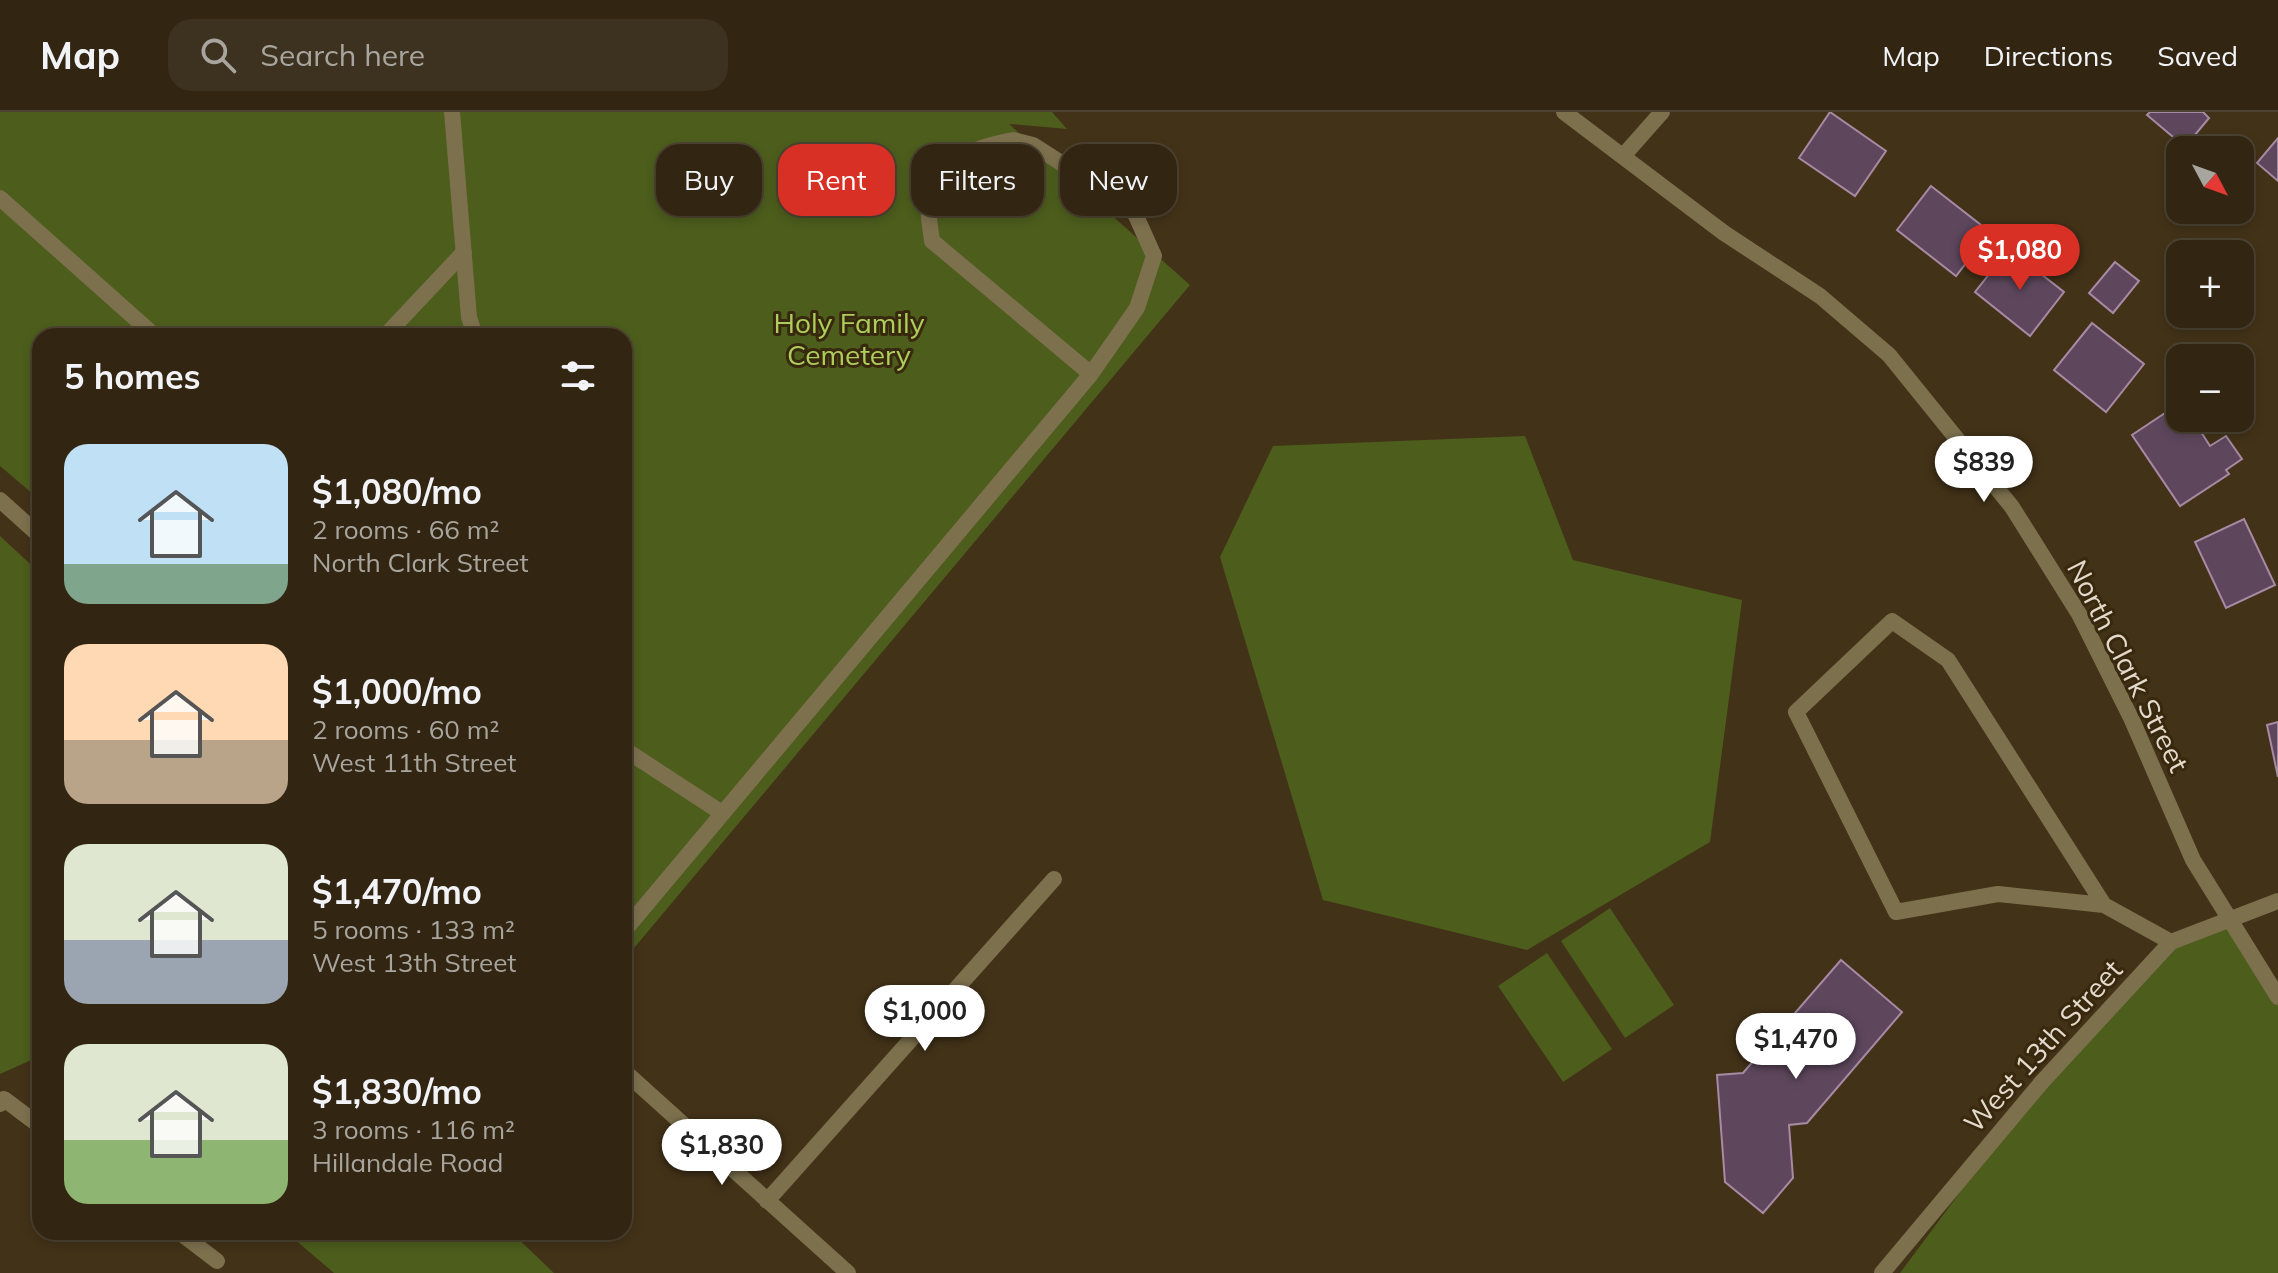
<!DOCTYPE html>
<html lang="en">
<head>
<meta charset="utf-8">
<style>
  :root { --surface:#322612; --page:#3d3220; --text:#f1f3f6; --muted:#a8a59f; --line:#4d4332; --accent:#d93025 }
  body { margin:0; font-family:Mulish,sans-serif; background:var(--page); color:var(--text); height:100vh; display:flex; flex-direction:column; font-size:30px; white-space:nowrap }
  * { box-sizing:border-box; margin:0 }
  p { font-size:26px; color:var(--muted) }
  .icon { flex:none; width:44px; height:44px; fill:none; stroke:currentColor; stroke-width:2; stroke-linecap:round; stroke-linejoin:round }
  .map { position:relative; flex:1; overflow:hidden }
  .sheet { position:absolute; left:32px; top:216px; width:600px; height:912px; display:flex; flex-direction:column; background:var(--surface); border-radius:24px; box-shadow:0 4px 12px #0003,0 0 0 2px var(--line) }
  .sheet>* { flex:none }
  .banner { position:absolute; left:656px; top:32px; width:760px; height:72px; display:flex; gap:16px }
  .needle { width:52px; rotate:131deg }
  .controls { position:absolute; left:2166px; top:24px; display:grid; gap:16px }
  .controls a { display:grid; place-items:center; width:88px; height:88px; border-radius:16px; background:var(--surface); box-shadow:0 4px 12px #0003,0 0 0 2px var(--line); font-size:40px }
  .price { position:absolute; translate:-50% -68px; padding:0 18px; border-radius:28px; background:#fff; color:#222; font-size:26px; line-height:52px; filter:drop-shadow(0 2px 4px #0008) }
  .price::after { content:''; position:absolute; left:50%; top:48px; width:24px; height:18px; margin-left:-12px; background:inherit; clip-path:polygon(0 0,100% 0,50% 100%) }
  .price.active { background:var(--accent); color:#fff }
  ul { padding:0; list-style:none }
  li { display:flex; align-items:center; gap:24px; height:200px; padding:0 32px }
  li span { display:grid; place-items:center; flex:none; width:224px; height:160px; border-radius:24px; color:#555 }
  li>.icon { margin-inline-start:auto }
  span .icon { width:96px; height:96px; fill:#fffc; stroke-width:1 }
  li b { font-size:34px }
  h2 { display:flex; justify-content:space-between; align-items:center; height:96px; padding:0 32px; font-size:34px }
  .pill { padding:0 28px; border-radius:24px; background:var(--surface); box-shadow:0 4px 12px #0003,0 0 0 2px var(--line); font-size:28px; line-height:72px }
  .pill.active { background:var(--accent); color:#fff }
  header { display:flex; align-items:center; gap:48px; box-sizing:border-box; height:112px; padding:0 40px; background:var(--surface); border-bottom:2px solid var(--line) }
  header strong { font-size:38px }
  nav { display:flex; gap:44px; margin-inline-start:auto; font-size:28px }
  .search { width:560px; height:72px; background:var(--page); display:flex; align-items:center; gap:20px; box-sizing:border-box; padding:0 28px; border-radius:24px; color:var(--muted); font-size:30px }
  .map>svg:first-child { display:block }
  .green { fill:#4c5d1c }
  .building { fill:#5e475d; stroke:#a58ba3; stroke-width:2 }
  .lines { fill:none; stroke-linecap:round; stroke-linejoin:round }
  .service { stroke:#7c704d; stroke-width:16 }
  .minor { stroke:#7c704d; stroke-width:16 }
  .labels { text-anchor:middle; stroke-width:6; stroke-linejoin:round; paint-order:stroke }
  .park-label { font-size:28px; fill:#adce5a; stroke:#38280e }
  .street-label { font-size:28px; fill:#e4dacb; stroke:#38280e }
</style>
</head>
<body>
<header>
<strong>Map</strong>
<div class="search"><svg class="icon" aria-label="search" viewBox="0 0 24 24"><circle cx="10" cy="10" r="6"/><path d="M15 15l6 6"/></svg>Search here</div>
<nav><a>Map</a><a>Directions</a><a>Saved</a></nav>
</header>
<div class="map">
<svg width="2278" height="1161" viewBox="0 0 2278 1161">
  <rect width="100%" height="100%" fill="#423218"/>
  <path class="green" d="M0,0H1052L1067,17L1009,12L1190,173L624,848V224H40V388L0,354Z
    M1525,324L1573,448L1742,488L1710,730L1527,838L1323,788L1220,445L1273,334Z
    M0,424L40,461V944L0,962Z
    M1610,796L1674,893L1625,926L1561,829Z
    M2229,809L2278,885V1161H1900L2041,971L2171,830Z
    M1547,841L1612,937L1563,970L1498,874Z
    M286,1120H511L554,1161H334Z"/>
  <path class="building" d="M1830,0L1886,39L1855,84L1799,46Z
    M2150,0H2203L2209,6L2185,35L2147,3Z
    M2278,26V69L2257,51Z
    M1931,74L1990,120L1956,164L1897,118Z
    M2009,137L2064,180L2030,224L1975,180Z
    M2115,150L2139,169L2113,201L2089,181Z
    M2092,211L2144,252L2106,300L2054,258Z
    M2180,291V306H2192L2210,334L2226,324L2242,347L2226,358L2229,362L2180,394L2132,323Z
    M2244,407L2275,473L2226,496L2195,430Z
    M2278,610V665L2267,613Z
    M1841,848L1902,900L1807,1011L1789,1013L1793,1066L1763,1101L1725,1070L1717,963L1743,961Z"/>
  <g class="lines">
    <path class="service" d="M452,0L469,205L475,224
      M1013,28L1033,33L1133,97L1154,144L1137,196L1091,262L932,129C931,118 927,103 929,91C937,48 974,35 1013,28Z
      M0,86L155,224
      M385,224L464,140
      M0,388L40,424
      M1892,509L1948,548L2104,793L1998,782L1896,800L1796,600Z
      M624,637L722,701
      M2104,793L2171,830
      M624,819L1091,262
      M0,992L4,987L40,1014
      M179,1120L217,1149"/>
    <path class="minor" d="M1564,0L1724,121L1820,184L1889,243L2012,395L2079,502L2132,608L2193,748L2278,885
      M1624,43L1662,0
      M624,959L848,1161
      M767,1089L1054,767
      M1882,1161L2041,971L2171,830L2278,789"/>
  </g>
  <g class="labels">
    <g class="park-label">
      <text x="849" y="221">Holy Family<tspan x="849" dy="32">Cemetery</tspan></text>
    </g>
    <g class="street-label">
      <text transform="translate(2128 554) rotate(63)" y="10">North Clark Street</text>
      <text transform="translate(2043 934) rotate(-48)" y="10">West 13th Street</text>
    </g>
  </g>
</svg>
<div class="controls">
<a><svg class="needle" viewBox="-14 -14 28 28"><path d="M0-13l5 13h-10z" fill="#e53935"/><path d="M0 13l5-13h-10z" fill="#a8a59f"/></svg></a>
<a>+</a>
<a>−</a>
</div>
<b class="price active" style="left:2020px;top:180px">$1,080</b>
<b class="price" style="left:1984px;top:392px">$839</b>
<b class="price" style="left:925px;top:941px">$1,000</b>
<b class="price" style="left:1796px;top:969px">$1,470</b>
<b class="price" style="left:722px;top:1075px">$1,830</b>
<div class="banner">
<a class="pill">Buy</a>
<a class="pill active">Rent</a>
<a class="pill">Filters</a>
<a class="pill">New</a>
</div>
<section class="sheet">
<h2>5 homes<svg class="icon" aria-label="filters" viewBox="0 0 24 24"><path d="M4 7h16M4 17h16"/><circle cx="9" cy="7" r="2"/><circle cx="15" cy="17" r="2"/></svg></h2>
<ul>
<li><span style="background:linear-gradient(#bfe0f5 75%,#7fa58c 0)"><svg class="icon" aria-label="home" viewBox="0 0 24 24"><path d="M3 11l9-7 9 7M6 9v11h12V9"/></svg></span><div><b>$1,080/mo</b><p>2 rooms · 66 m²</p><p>North Clark Street</p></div></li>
<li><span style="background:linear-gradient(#ffd9b3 60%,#b9a48a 0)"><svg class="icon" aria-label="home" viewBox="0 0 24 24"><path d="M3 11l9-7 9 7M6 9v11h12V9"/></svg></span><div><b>$1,000/mo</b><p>2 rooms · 60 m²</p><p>West 11th Street</p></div></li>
<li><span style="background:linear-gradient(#dfe7d0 60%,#9aa5b1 0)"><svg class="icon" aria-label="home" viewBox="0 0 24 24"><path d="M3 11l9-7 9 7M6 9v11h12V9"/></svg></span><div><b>$1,470/mo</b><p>5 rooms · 133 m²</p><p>West 13th Street</p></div></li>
<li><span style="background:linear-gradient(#dfe7d0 60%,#8fb573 0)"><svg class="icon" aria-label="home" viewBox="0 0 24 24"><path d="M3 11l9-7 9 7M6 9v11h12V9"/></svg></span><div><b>$1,830/mo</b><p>3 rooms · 116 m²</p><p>Hillandale Road</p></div></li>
</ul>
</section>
</div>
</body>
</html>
